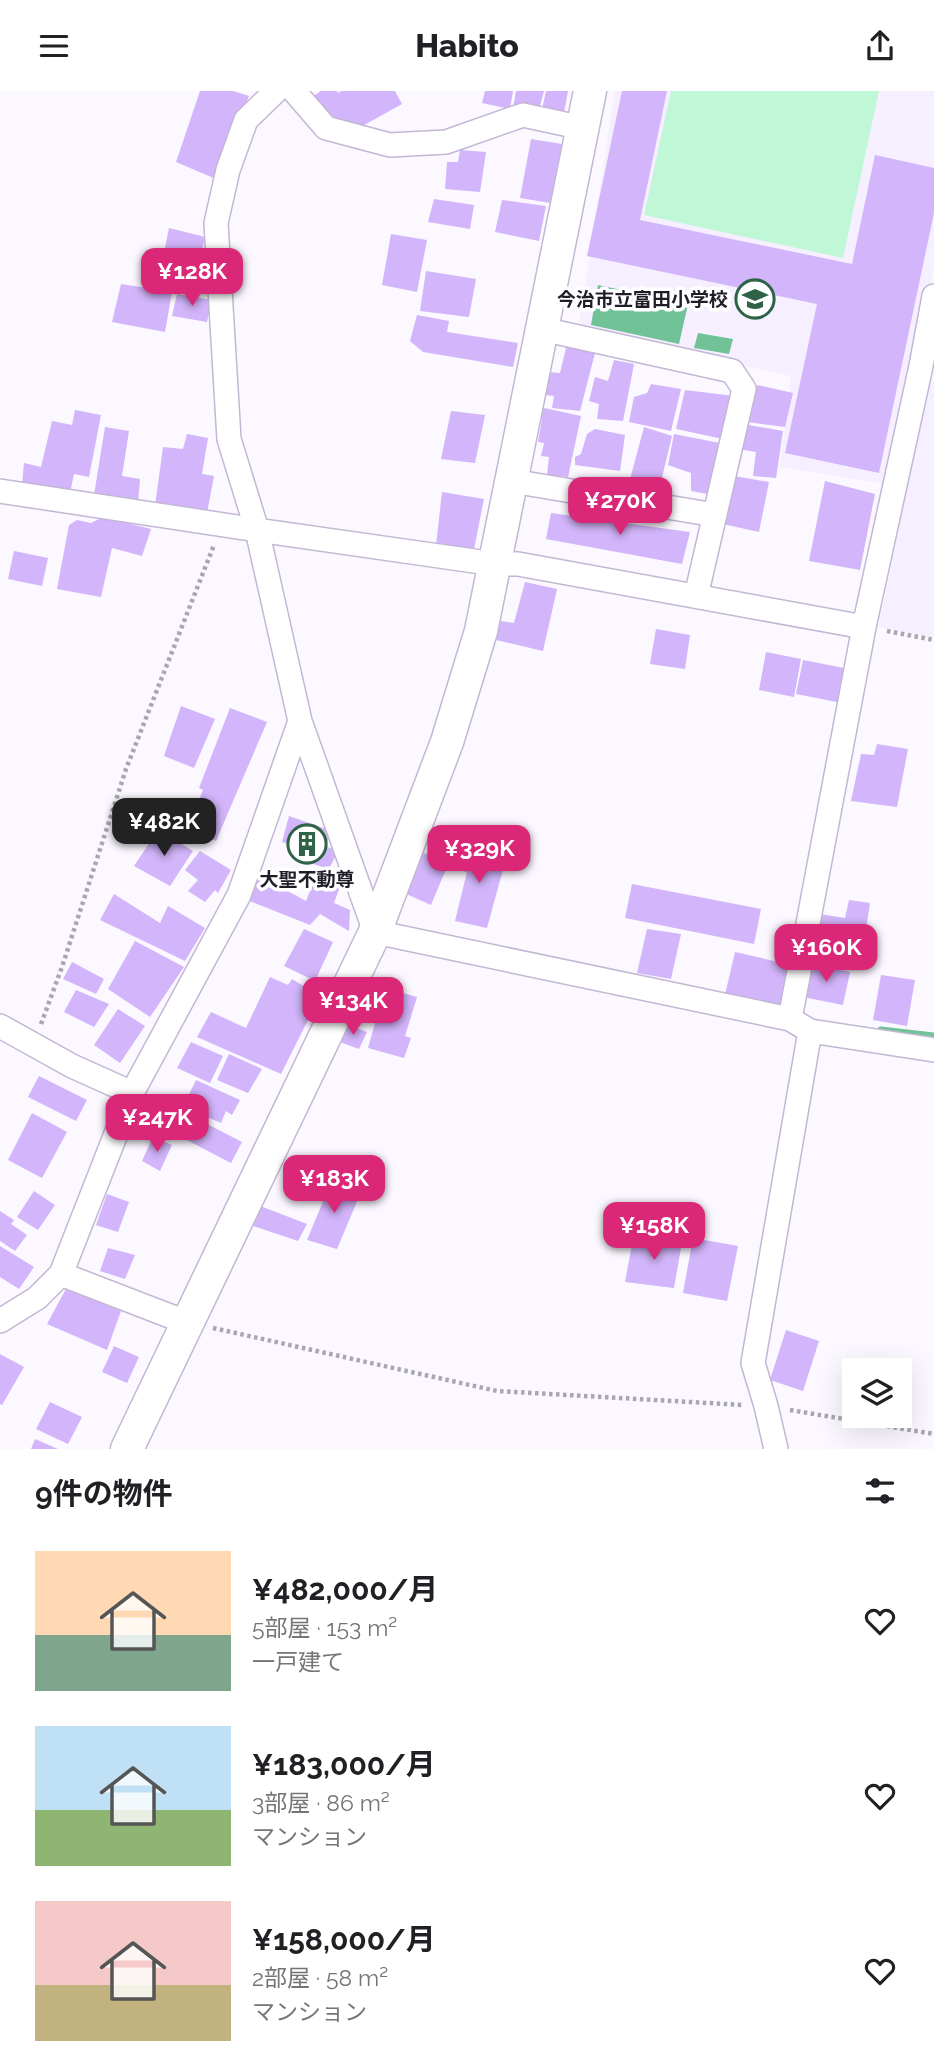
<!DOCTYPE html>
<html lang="ja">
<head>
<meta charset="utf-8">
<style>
  :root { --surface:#fff; --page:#f6f6f6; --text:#202124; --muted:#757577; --accent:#db2777 }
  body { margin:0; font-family:Raleway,"Noto Sans JP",sans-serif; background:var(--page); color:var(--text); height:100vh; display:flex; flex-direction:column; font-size:26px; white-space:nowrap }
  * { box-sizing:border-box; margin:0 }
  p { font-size:23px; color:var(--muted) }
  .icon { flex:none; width:38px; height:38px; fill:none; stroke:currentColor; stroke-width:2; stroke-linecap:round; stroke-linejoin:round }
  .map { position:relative; height:1358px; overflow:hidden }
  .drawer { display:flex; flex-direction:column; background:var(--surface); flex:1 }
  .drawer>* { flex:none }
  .controls { position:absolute; left:842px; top:1267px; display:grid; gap:14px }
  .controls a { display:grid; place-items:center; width:70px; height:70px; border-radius:0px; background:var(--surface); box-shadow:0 7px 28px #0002; font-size:35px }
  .price { position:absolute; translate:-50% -60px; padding:0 16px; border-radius:14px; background:var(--accent); color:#fff; font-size:23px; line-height:46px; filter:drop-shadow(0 2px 4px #0008) }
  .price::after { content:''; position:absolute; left:50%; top:42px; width:21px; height:16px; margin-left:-10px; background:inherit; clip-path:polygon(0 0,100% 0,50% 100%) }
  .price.on { background:#222; color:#fff }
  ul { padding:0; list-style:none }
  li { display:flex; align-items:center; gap:21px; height:175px; padding:0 35px }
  li span { display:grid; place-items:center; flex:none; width:196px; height:140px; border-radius:0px; color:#555 }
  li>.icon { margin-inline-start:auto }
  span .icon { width:84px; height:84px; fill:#fffc; stroke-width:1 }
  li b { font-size:30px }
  h2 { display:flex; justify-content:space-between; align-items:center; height:84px; padding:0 35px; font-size:30px }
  header { display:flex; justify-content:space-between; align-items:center; height:91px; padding:0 35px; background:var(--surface); font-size:32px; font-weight:800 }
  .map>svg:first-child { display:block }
  .built { fill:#f5efff }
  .green { fill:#bff7d7 }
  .water { fill:#72c298 }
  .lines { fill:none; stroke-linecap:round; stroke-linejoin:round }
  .stream { stroke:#72c298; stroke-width:7 }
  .building { fill:#d2b5fa }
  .street-casing { stroke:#c3b7d4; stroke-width:26 }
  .secondary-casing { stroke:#c3b7d4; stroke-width:35 }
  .path { stroke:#a9a6ae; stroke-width:4.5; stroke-dasharray:3.5 3.5; stroke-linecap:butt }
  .street { stroke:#fff; stroke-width:23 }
  .secondary { stroke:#fff; stroke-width:32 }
  .labels { text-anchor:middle; stroke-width:7; stroke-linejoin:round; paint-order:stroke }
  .poi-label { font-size:19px; font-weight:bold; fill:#211d28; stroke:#fff; text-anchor:end }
</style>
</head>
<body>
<header><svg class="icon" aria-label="menu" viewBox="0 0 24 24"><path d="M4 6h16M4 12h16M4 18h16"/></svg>Habito<svg class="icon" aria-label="share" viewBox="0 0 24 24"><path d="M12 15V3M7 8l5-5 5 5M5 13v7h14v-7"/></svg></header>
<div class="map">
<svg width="934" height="1358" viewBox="0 0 934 1358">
  <rect width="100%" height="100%" fill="#fbf8ff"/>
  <path class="built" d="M615,0H934V177L885,393L780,376L791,285L578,239Z
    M929,290L934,291V547L879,536Z"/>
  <path class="green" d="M671,0H879L843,167L644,124Z"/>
  <path class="water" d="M598,194L688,213L679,253L591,234Z
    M698,242L733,248L729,263L694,257Z"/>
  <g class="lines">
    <path class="stream" d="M881,939L934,945"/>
  </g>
  <path class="building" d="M200,0H233L249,5L216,88L176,71Z
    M321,0H337L338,2L341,0H395L402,13L357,38L319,18L312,6Z
    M485,0H513L510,18L482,12Z
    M516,0H544L538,22L513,17Z
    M546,0H568L564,22L541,23Z
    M622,0H667L640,129L852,173L875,64L934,77V122L879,382L785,362L817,213L587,165Z
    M531,48L562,53L550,112L520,107Z
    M460,59L486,61L480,101L445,98L447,71H458Z
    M434,108L474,114L470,138L428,131Z
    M502,109L546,115L539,150L495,141Z
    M169,137L205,146L194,192L159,186Z
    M391,143L427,149L417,201L382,194Z
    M426,180L476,188L469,226L420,220Z
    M121,193L172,201L165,241L112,231Z
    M177,203L212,209L207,231L172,225Z
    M417,224L449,230L447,241L518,252L513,276L423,261L410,250Z
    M567,253L595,262L580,320L552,317L554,305L545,304L548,281L560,282Z
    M614,269L634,273L623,330L597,328L599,313L589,310L595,286L608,290Z
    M651,293L681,298L671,340L629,331L634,306L647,302Z
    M757,294L793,302L785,336L747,331Z
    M685,299L734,305L723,348L676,338Z
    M535,315L581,325L568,386L547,384L549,366L541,365L544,352L538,351L542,328L533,326Z
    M75,319L101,324L89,386L74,383L70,402L22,394L24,372L41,376L52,330L72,334Z
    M451,320L485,324L475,372L441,368Z
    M743,333L783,340L776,387L753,385L756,361L738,358Z
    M105,336L129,340L122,385L140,388L138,412L94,404Z
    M644,336L672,345L659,399L629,392Z
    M595,338L625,344L620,380L575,374V366L581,363L587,343Z
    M187,343L208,347L202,383L214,385L207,422L155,415L163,356L183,358Z
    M674,343L725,353L713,404L691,400V382L668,374Z
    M734,385L769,391L759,441L723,433Z
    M825,390L875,403L860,479L809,470Z
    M442,401L484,408L474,458L436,454Z
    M551,422L690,441L682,473L546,448Z
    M103,426L151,438L142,465L112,457L101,506L57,498L69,434L77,429L91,432Z
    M14,460L48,467L42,495L8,488Z
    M525,491L557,498L543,560L496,549L501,530L514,532Z
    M656,538L690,544L685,578L650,573Z
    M766,561L801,568L794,606L759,599Z
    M803,569L849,578L842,612L796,603Z
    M181,615L215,628L194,677L164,665Z
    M230,617L267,631L216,750L187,738L203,699L199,697Z
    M877,653L908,658L897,716L851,710L861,663L874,664Z
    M289,725L332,740L325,755L338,760L329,778L294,767L297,756L282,751Z
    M158,739L193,760L170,795L134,775Z
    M459,756L507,764L487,837L455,830L467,781L453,778Z
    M200,760L231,779L218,802L215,799L205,811L188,800L198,789L185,779Z
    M421,761L449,771L431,814L404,802Z
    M317,782L341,793L334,812L350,819L349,840L320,823L310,834L247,809L260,785L306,810Z
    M632,793L761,818L754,853L625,827Z
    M114,803L160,832L168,815L205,837L185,870L100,829Z
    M849,809L870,812L861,871L814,864L820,823L845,827Z
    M304,838L333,851L315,890L284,875Z
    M647,838L681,843L671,888L637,882Z
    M135,850L184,876L150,926L108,898Z
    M735,861L792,874L780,922L724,908Z
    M72,871L104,888L96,903L63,888Z
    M810,872L850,881L843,914L803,906Z
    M881,884L915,889L907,935L873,929Z
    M270,886L288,894L292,888L320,905L281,983L197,946L211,921L246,937Z
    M385,897L417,906L405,945L411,947L404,967L368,957Z
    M76,899L109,913L94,936L64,921Z
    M118,918L145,935L120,972L94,954Z
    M347,934L367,941L359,958L340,951Z
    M191,951L223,965L210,992L177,977Z
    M229,963L262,978L248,1002L217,989Z
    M39,985L87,1009L76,1030L28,1006Z
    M196,989L240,1009L232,1024L226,1020L221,1032L183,1016Z
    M32,1022L67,1041L42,1087L8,1069Z
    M188,1023L242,1051L231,1072L177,1044Z
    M153,1046L172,1054L160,1080L142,1070Z
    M332,1089L361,1101L337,1158L307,1149Z
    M34,1100L55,1114L38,1139L17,1126Z
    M107,1103L129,1111L118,1141L96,1134Z
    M255,1113L307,1133L298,1150L247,1133Z
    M0,1120L14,1129L11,1133L27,1144L15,1160L0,1150Z
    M634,1143L682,1151L674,1197L625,1191Z
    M693,1147L738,1155L727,1210L683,1202Z
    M0,1155L34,1176L19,1198L0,1186Z
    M108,1157L135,1164L125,1188L100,1180Z
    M67,1196L121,1220L107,1259L47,1233Z
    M786,1239L819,1250L803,1300L770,1289Z
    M114,1255L139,1266L127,1292L102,1281Z
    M0,1263L24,1276L2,1314L0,1313Z
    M50,1311L82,1326L68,1353L36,1338Z
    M35,1348L58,1358H31Z"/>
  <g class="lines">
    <g class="street-casing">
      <path id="street" d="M276,0L246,29L228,79L216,132L229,348L257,439L300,630L375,841L790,928
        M294,0L326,37L390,54L446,51L523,24L583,37
        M934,205L921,275L864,536L790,928L810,940L934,959
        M542,238L732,280L744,298L696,505
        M512,390L715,424
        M0,400L257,439L495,473H518L864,536
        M0,935L72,975L132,1002
        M61,1183L188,1232
        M0,1230L37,1207L61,1183L132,1002L239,804L300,630
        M776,1358L766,1315L753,1272L810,940"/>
    </g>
    <g class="secondary-casing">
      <path id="secondary" d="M127,1358L375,841L447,651L481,540L590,0"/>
    </g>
    <path class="path" d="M887,540L934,549
      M41,933L62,876L126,678L214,454
      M213,1237L497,1300L743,1314
      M790,1319L934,1343"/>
    <use href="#street" class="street"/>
    <use href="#secondary" class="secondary"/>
  </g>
  <defs>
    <g id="school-ring" transform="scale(2.0125)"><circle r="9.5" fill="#fff" stroke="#2e6348" stroke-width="1.5"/><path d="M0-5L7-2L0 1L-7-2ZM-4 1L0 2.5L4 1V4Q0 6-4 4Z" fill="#2e6348"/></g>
    <g id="building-ring" transform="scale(2.0125)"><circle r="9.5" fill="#fff" stroke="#2e6348" stroke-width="1.5"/><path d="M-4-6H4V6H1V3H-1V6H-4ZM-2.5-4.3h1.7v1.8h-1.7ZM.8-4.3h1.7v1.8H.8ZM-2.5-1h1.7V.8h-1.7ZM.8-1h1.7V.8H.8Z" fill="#2e6348"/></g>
  </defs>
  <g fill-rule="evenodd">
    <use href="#school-ring" x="755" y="208"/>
    <use href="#building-ring" x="307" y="753"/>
  </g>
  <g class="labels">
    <g class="poi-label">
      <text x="728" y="215">今治市立富田小学校</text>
      <text x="307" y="795" text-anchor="middle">大聖不動尊</text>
    </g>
  </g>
</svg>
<div class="controls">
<a><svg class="icon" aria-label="layers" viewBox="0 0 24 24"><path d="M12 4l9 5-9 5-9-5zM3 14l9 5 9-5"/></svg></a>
</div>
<b class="price" style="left:192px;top:217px">¥128K</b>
<b class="price" style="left:620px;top:446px">¥270K</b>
<b class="price on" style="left:164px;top:767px">¥482K</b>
<b class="price" style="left:479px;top:794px">¥329K</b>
<b class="price" style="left:826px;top:893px">¥160K</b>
<b class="price" style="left:353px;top:946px">¥134K</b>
<b class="price" style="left:157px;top:1063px">¥247K</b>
<b class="price" style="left:334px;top:1124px">¥183K</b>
<b class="price" style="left:654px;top:1171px">¥158K</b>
</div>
<section class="drawer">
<h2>9件の物件<svg class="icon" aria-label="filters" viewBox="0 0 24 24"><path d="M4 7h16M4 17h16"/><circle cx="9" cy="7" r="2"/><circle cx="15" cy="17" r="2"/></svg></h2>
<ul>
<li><span style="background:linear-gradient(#ffd9b3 60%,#7fa58c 0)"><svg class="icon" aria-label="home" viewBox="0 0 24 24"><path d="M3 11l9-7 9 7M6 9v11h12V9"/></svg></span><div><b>¥482,000/月</b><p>5部屋 · 153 m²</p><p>一戸建て</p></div><svg class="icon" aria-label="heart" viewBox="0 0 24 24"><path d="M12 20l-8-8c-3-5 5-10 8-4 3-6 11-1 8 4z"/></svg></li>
<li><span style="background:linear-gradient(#bfe0f5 60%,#8fb573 0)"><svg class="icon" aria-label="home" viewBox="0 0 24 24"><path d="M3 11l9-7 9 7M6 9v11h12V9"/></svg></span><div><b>¥183,000/月</b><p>3部屋 · 86 m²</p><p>マンション</p></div><svg class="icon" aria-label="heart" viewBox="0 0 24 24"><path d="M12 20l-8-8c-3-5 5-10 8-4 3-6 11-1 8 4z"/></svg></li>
<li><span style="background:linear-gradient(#f6c9c9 60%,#c2b280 0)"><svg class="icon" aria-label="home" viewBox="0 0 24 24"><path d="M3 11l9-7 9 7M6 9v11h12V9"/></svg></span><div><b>¥158,000/月</b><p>2部屋 · 58 m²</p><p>マンション</p></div><svg class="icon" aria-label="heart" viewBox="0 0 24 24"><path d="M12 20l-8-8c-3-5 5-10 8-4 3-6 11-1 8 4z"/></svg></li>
</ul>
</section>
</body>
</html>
